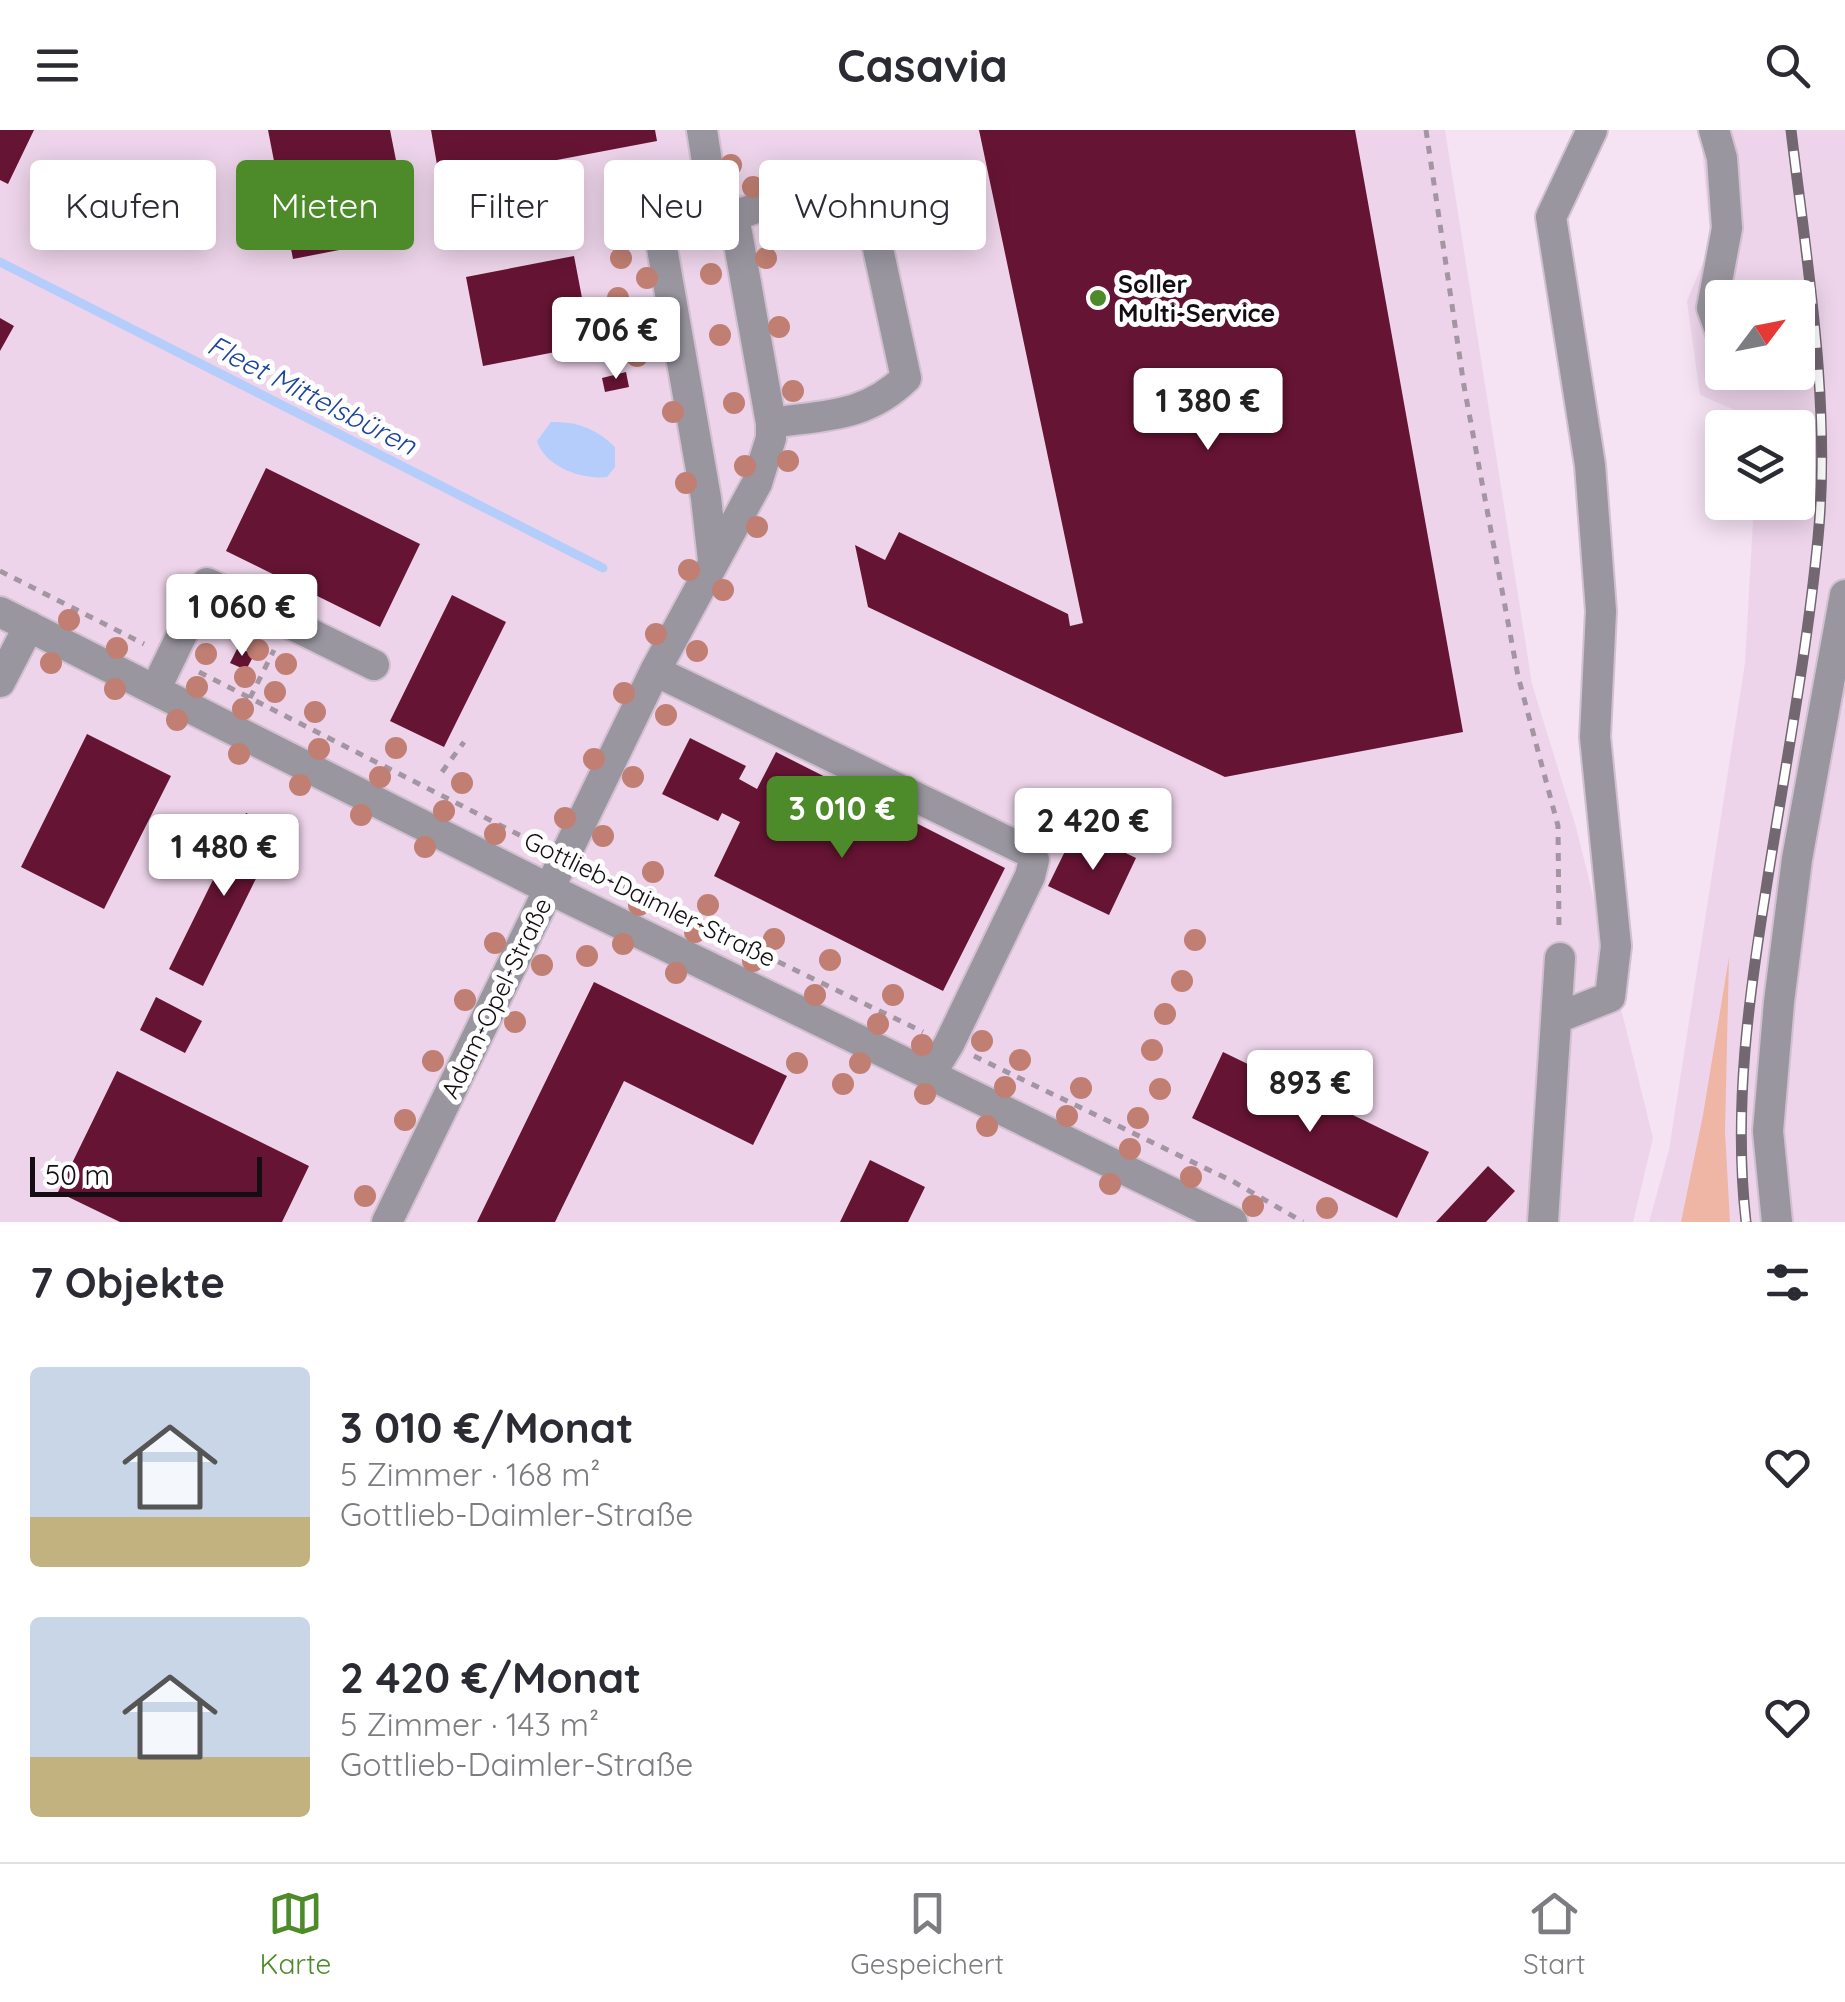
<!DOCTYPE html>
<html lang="de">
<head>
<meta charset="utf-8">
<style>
  :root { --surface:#fff; --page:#f7f7f7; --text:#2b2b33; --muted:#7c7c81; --line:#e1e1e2; --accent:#4d8a2a }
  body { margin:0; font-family:Quicksand,sans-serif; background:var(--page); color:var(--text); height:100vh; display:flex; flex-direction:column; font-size:38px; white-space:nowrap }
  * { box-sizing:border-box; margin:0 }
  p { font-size:32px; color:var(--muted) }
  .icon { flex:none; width:55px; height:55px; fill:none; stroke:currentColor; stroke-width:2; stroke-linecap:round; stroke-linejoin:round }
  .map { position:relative; height:1092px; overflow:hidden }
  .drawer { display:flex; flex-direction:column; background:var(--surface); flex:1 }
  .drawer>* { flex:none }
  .banner { position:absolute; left:30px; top:30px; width:1000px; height:90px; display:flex; gap:20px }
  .needle { width:65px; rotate:58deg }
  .fabs { position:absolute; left:1705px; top:150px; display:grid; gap:20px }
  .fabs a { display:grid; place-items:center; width:110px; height:110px; border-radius:10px; background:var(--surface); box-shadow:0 5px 25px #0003; font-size:50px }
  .scale { position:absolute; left:30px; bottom:25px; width:232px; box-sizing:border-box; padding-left:10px; border:5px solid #140e13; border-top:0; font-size:28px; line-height:35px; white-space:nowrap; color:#140e13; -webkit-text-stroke:8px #fff; paint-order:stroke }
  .price { position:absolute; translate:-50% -85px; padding:0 22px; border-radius:10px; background:#fff; color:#222; font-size:32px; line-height:65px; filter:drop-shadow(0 2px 5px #0008) }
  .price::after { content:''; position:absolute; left:50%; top:60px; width:30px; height:22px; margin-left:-15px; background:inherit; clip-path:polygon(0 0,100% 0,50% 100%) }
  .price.active { background:var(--accent); color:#fff }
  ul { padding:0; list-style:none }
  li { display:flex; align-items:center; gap:30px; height:250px; padding:0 30px }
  li span { display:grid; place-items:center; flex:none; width:280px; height:200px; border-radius:10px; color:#555 }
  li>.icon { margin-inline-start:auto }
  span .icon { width:120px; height:120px; fill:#fffc; stroke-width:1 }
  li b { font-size:42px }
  h2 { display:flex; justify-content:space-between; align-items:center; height:120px; padding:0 30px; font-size:42px }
  .pill { padding:0 35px; border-radius:10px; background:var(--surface); box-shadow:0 5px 25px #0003; font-size:35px; line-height:90px }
  .pill.active { background:var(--accent); color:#fff }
  header { display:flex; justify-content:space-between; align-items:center; height:130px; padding:0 30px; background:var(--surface); font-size:45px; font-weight:800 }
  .tab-bar { display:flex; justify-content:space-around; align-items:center; height:140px; border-top:2px solid var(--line); background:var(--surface); font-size:28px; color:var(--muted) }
  .tab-bar a { display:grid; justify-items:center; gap:5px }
  .tab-bar .active { color:var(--accent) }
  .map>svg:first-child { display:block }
  .built { fill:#edd4ea; fill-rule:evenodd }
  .green { fill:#efb6a6 }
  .water { fill:#b4cdfb }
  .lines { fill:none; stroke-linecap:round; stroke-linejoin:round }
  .stream { stroke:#b4cdfb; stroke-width:9 }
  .building { fill:#661433 }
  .minor-casing { stroke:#d1c0cf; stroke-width:34 }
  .path { stroke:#a395a1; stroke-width:5; stroke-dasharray:8 8; stroke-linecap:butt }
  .minor { stroke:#9996a0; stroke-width:30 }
  .rail-casing { stroke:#736771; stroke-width:11 }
  .rail { stroke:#fff; stroke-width:8; stroke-dasharray:22; stroke-linecap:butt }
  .tree { fill:#c17f73 }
  .poi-dot { fill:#4d8a2a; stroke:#fff; stroke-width:4 }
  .labels { text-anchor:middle; stroke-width:10; stroke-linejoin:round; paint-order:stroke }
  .poi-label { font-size:25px; font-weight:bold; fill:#140e13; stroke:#fff; text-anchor:start }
  .street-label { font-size:25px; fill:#140e13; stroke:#fff }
  .water-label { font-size:28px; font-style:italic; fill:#1e459b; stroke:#fff }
</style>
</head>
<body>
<header><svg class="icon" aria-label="menu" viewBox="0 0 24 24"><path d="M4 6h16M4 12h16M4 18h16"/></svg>Casavia<svg class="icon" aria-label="search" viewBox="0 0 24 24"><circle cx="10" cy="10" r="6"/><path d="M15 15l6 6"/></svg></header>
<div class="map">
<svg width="1845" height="1092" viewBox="0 0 1845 1092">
  <rect width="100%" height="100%" fill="#f5e2f3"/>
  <path class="built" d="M0,0H1445L1532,554L1576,697L1653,1008L1633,1092H0Z
    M1700,0H1845V1092H1649L1669,1020L1745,533L1754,373L1798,372V298L1758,297V290L1700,265L1687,171L1711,113ZM1722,168H1798V242H1722Z"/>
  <path class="green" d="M1729,827L1725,1001L1730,1092H1681L1703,985Z"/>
  <path class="water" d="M551,292C577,291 597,299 615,317V337L607,347C582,350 545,337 537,311Z"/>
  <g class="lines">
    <path class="stream" d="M0,132L603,438"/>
  </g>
  <path class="building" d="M0,0H34L8,54L0,50Z
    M268,0H390L411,106L293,129Z
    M431,0H655L657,11L440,52Z
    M979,0H1355L1463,602L1225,647L868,477L855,415L885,430L899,402L1068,484L1070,496L1083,493Z
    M574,126L591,215L483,236L466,147Z
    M0,188L14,196L0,221Z
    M626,242L629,257L605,262L602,248Z
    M266,338L420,414L380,497L226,421Z
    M452,465L506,492L444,617L390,591Z
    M238,517L254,525L246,540L230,533Z
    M87,604L171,646L104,779L21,737Z
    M690,608L746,636L739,649L757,659L776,622L1005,738L943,861L714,746L740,692L722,683L718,691L662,664Z
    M246,683L280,700L203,856L169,839Z
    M1082,702L1136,728L1109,785L1048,756L1070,711L1076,714Z
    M594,852L787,946L753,1015L624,951L555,1092H477Z
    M156,867L202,891L185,923L140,900Z
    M1223,922L1429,1022L1397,1088L1192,988Z
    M117,941L309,1036L282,1092H120L58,1062Z
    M870,1030L925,1057L908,1092H840Z
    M1488,1036L1515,1061L1486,1092H1436Z"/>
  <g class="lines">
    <g class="minor-casing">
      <path id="minor" d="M702,0L710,51L734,86L759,77L851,62L869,77L906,248C865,288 824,285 771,293
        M1714,0L1722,28L1727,98L1712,178L1722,206
        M0,482L549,759L1232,1092
        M655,541L1029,722L1034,730L1030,746L949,914L930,945
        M0,552L29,496
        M155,560L207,453L374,535
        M1557,888L1610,867L1616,816L1595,607L1601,481L1590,335L1551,87L1592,0
        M387,1092L655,541L757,353L771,308V293L734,86L659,101L706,368L713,430
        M1543,1092L1560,828
        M1777,1092L1768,1001L1779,872L1797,729L1845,465"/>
    </g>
    <path class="path" d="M1426,0L1464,256L1518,546L1558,696L1559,800
      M0,441L144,514
      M199,542L537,714
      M250,568L274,520
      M442,642L464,612
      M591,741L923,902
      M974,926L1234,1052L1303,1092"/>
    <use href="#minor" class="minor"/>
    <g class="rail-casing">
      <path id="rail" d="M1746,1092C1733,978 1749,865 1767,753C1785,638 1807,523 1818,408C1831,273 1807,134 1791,0"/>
    </g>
    <use href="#rail" class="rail"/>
  </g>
  <g class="tree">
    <circle cx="731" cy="35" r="11"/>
    <circle cx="693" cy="43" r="11"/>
    <circle cx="753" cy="57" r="11"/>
    <circle cx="634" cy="80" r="11"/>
    <circle cx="800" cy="91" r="11"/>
    <circle cx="621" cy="128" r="11"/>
    <circle cx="766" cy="128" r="11"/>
    <circle cx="711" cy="144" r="11"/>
    <circle cx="647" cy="148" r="11"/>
    <circle cx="618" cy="168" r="11"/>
    <circle cx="625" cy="191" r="11"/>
    <circle cx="779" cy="197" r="11"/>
    <circle cx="720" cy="205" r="11"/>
    <circle cx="661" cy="214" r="11"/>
    <circle cx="637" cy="226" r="11"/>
    <circle cx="793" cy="261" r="11"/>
    <circle cx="734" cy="273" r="11"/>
    <circle cx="673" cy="282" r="11"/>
    <circle cx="788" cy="331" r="11"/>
    <circle cx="745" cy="336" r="11"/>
    <circle cx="686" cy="353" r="11"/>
    <circle cx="757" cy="397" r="11"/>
    <circle cx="689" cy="440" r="11"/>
    <circle cx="723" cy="460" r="11"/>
    <circle cx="69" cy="490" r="11"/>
    <circle cx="656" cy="504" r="11"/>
    <circle cx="117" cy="518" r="11"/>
    <circle cx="258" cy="520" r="11"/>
    <circle cx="697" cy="521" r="11"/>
    <circle cx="206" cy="524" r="11"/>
    <circle cx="51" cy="533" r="11"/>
    <circle cx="286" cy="534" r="11"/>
    <circle cx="245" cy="547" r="11"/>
    <circle cx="197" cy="557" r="11"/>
    <circle cx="115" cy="559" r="11"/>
    <circle cx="275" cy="562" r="11"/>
    <circle cx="624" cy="563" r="11"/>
    <circle cx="243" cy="579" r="11"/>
    <circle cx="315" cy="582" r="11"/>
    <circle cx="666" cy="585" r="11"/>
    <circle cx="177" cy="590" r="11"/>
    <circle cx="396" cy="618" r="11"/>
    <circle cx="319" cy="619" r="11"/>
    <circle cx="239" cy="624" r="11"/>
    <circle cx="594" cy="629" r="11"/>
    <circle cx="380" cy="647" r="11"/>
    <circle cx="633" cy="647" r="11"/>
    <circle cx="462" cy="653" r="11"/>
    <circle cx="300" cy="655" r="11"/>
    <circle cx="444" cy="681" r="11"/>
    <circle cx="361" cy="685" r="11"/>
    <circle cx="565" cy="688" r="11"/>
    <circle cx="495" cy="704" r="11"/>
    <circle cx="603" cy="706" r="11"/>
    <circle cx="425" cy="717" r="11"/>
    <circle cx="653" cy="742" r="11"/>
    <circle cx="639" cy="775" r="11"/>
    <circle cx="708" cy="775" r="11"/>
    <circle cx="695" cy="802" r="11"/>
    <circle cx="774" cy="809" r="11"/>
    <circle cx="1195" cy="810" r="11"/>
    <circle cx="495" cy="813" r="11"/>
    <circle cx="623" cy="814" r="11"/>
    <circle cx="587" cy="826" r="11"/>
    <circle cx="830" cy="830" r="11"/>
    <circle cx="753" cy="831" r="11"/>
    <circle cx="542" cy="835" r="11"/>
    <circle cx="676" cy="843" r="11"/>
    <circle cx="1182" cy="851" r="11"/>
    <circle cx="815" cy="865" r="11"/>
    <circle cx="893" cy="865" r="11"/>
    <circle cx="465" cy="870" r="11"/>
    <circle cx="1165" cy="884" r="11"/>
    <circle cx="515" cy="892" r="11"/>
    <circle cx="878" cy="894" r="11"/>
    <circle cx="982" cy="911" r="11"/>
    <circle cx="922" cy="915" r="11"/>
    <circle cx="1152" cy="920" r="11"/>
    <circle cx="1020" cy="930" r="11"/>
    <circle cx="433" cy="931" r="11"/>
    <circle cx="797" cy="933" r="11"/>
    <circle cx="860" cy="933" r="11"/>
    <circle cx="843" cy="954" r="11"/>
    <circle cx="1005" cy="957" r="11"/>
    <circle cx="1081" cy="958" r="11"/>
    <circle cx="1160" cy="959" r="11"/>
    <circle cx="925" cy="964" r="11"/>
    <circle cx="1067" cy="986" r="11"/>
    <circle cx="1138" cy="988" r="11"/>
    <circle cx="405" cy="990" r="11"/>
    <circle cx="987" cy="996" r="11"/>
    <circle cx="1130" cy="1019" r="11"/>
    <circle cx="1191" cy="1047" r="11"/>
    <circle cx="1110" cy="1054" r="11"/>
    <circle cx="365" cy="1066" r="11"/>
    <circle cx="1253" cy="1076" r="11"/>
    <circle cx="1327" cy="1078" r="11"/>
  </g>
  <circle class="poi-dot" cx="1098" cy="168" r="10"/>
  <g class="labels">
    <g class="poi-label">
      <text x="1118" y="163">Soller<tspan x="1118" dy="29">Multi-Service</tspan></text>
    </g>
    <g class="street-label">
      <text transform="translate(650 769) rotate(26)" y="9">Gottlieb-Daimler-Straße</text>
      <text transform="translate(496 868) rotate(-64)" y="9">Adam-Opel-Straße</text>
    </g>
    <g class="water-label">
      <text transform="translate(312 265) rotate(27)" y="10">Fleet Mittelsbüren</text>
    </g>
  </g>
</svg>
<div class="fabs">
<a><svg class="needle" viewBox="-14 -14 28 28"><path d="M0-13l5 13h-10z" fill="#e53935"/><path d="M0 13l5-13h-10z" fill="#7c7c81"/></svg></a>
<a><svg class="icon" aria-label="layers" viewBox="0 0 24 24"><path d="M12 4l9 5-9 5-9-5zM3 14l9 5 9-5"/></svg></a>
</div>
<div class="scale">50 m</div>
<b class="price" style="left:616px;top:252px">706 €</b>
<b class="price" style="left:1208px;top:323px">1 380 €</b>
<b class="price" style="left:242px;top:529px">1 060 €</b>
<b class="price active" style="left:842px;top:731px">3 010 €</b>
<b class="price" style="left:1093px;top:743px">2 420 €</b>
<b class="price" style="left:224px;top:769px">1 480 €</b>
<b class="price" style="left:1310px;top:1005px">893 €</b>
<div class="banner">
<a class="pill">Kaufen</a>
<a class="pill active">Mieten</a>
<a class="pill">Filter</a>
<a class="pill">Neu</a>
<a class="pill">Wohnung</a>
</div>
</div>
<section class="drawer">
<h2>7 Objekte<svg class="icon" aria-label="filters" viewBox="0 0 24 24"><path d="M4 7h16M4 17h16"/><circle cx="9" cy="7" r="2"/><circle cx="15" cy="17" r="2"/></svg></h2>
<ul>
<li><span style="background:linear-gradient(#c9d6e8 75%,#c2b280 0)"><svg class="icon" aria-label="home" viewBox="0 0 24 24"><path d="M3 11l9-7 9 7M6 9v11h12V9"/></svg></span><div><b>3 010 €/Monat</b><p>5 Zimmer · 168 m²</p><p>Gottlieb-Daimler-Straße</p></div><svg class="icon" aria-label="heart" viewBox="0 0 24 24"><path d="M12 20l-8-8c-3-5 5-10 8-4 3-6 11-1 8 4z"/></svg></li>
<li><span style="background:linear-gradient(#c9d6e8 70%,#c2b280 0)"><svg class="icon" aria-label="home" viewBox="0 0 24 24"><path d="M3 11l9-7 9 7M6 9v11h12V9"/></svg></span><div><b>2 420 €/Monat</b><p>5 Zimmer · 143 m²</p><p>Gottlieb-Daimler-Straße</p></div><svg class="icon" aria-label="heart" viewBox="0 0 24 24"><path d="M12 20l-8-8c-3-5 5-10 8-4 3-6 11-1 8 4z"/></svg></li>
</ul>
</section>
<nav class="tab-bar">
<a class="active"><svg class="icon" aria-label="map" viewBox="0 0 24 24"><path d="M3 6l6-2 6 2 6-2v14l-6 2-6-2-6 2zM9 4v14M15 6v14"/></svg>Karte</a>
<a><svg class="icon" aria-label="saved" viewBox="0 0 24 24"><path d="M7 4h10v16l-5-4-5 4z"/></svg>Gespeichert</a>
<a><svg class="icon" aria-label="home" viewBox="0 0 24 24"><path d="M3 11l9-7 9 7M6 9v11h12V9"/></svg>Start</a>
</nav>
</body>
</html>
